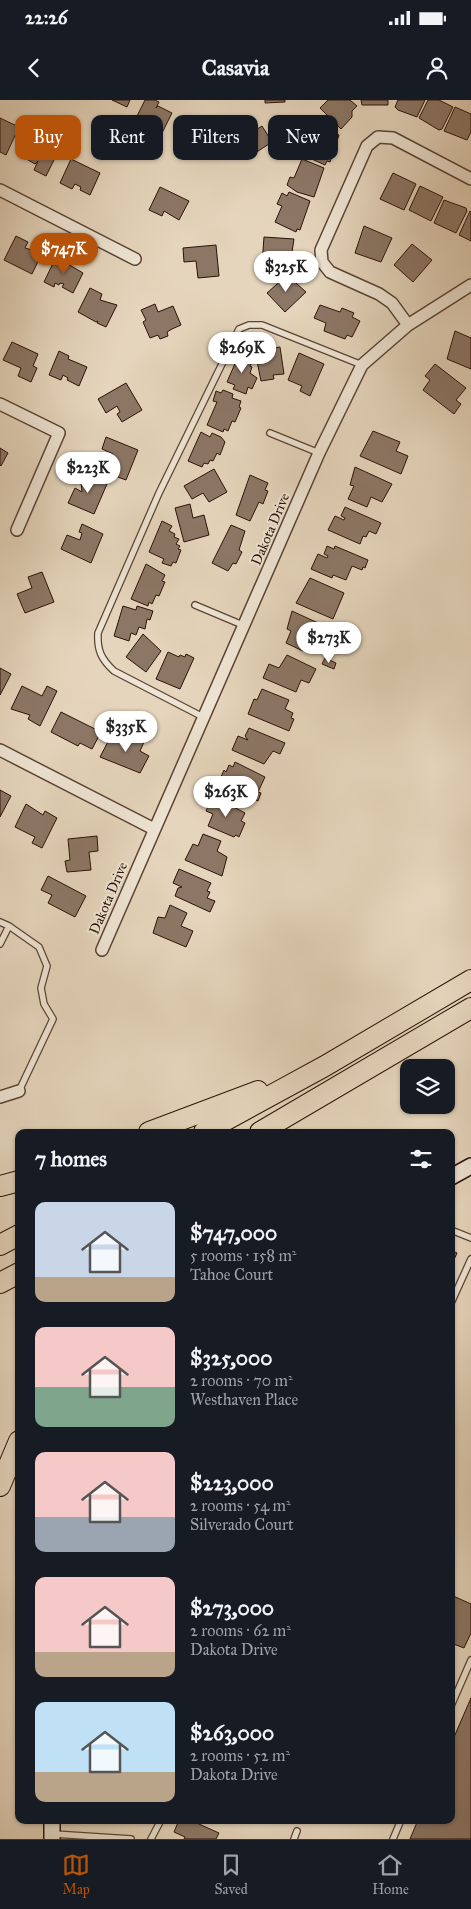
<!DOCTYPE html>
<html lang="en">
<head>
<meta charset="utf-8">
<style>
  :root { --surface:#171b24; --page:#242831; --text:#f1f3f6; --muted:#9ea1a6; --line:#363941; --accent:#b45309 }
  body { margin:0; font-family:"IM FELL Great Primer",serif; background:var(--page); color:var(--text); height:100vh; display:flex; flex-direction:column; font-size:19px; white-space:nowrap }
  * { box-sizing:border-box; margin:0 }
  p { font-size:16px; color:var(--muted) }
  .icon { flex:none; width:28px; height:28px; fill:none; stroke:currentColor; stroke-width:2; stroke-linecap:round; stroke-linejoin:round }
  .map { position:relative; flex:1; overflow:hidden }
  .sheet { position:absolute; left:15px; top:1029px; width:440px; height:695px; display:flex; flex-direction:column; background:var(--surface); border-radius:10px; box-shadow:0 1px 4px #0004 }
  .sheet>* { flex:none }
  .banner { position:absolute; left:15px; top:15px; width:441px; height:45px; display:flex; gap:10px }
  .buttons { position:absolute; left:400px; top:959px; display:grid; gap:10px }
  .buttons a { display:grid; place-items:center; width:55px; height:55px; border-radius:10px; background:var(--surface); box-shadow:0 1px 4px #0004; font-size:25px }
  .price { position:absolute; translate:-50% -42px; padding:0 11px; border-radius:18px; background:#fff; color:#222; font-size:16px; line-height:32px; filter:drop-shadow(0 1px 2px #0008) }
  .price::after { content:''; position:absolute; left:50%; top:30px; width:15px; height:11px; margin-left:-8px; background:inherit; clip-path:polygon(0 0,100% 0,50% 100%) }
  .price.on { background:var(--accent); color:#fff }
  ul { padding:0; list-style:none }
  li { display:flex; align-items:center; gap:15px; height:125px; padding:0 20px }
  li span { display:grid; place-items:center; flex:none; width:140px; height:100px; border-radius:10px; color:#555 }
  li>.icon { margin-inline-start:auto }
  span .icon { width:60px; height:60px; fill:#fffc; stroke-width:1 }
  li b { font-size:21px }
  h2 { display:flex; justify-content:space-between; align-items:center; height:60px; padding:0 20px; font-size:21px }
  .pill { padding:0 18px; border-radius:10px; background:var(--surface); box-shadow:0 1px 4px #0004; font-size:18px; line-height:45px }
  .pill.on { background:var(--accent); color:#fff }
  .status { display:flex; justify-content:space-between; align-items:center; height:35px; padding:0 25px; background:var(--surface); direction:ltr }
  .status svg { height:14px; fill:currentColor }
  header { display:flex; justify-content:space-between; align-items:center; height:65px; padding:0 20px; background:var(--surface); font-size:22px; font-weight:700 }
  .menu { display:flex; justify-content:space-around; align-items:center; height:70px; border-top:1px solid var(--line); background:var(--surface); font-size:14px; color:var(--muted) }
  .menu a { display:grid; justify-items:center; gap:2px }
  .menu .on { color:var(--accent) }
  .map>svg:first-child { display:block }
  .building { fill:#8c7766; stroke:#2b1208 }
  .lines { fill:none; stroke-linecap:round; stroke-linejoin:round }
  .lane-casing { stroke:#5a4335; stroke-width:8 }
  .street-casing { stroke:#5a4335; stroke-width:14 }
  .secondary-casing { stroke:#2b1208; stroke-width:18 }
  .highway-casing { stroke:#2b1208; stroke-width:22 }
  .lane { stroke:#eee4d3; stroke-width:5.5 }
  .street { stroke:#eee4d3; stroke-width:11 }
  .secondary { stroke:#eee4d3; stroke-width:15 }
  .highway { stroke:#e5d5bc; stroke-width:20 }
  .labels { text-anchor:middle; stroke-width:4; stroke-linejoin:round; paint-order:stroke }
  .street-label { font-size:14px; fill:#2b1208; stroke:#eee4d3 }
</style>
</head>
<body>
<div class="status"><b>22:26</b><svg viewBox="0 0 49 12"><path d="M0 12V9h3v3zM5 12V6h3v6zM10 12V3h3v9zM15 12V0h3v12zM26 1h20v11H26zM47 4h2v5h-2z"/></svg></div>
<header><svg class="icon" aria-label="back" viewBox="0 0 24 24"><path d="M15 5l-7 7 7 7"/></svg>Casavia<svg class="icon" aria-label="person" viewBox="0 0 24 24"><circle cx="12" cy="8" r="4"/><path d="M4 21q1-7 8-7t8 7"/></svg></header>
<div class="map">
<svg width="471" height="1739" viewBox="0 0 471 1739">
  <rect width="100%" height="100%" fill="#e5d5bc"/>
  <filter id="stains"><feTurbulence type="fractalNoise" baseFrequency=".004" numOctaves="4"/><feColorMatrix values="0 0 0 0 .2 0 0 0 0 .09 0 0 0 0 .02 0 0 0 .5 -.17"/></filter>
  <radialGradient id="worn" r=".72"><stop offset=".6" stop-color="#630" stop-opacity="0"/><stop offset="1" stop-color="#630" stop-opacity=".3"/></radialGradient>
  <path class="building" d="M112,0H130L127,7Z
    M145,0H155L159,2L156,8L158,6L172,13L162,33L135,20Z
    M265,0H285V2L265,3Z
    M328,0H350L357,6L352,11V17L341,29L320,8Z
    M361,0H388V5H362Z
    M398,0H425L417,17L398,10L395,7Z
    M428,0H439L453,7L442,29L439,30L419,18Z
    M455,7L471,14V32L467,40L444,31Z
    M0,18L19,27L6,55L0,52Z
    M183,25L210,38L201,58L174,45Z
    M319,25L339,35L330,62L327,61L325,65L305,56Z
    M262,26L272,42L246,59L231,35L242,28L246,33L250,30L251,33Z
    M32,35L50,45L54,37L63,42L46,76L34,70L38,61L35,64L21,56Z
    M71,59L100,73L90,95L80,90L81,87L75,84L72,89L60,83Z
    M302,59L324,68L314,97L297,92L287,85L290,77L294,78Z
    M393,73L416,84L404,110L380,99Z
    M420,86L443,97L431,121L409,110Z
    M160,87L189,101L179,120L164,111L162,116L149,110Z
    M289,92L310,101L300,130L297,129L296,132L275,122L282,106L277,104L282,93L287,96Z
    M444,100L466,108L467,111L456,133L434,123Z
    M470,111L471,112V141L459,135Z
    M364,126L392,138L381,162L355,153Z
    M16,136L28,142L25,148L42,153L32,174L4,160Z
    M264,137L294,139L290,165L262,164Z
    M412,144L432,160L413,182L394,165Z
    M216,145L219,176L198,178L196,161L184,162L183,148Z
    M56,157L83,173L73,193L62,187L64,184L60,183L59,185L55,183L54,187L44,182Z
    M287,175L306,192L285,212L267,193Z
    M90,188L102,194L100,200L117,205L106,227L97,223L98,221L96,222L78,212Z
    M155,204L158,212L173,206L181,225L172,229L167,232L168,236L160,239L158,235L150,238L143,222L146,220L141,210Z
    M320,205L340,212L342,208L354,213L352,217L360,221L352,237L347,235L345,239L324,231L326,223L314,218Z
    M455,231L471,238V269L447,259Z
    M12,242L38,254L33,266L37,268L31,282L18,276L21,268L3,260Z
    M280,247L284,274L273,275L274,279L261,281L255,251Z
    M59,251L69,256L68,259L87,267L79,286L67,280L68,278L63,275L61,280L49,275Z
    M240,252L250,256L248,260L252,262L250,266L252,267L250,273L257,278L252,289L248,287L246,294L233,289L235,285L227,282Z
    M299,253L324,264L310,296L300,291L302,286L288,280Z
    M435,264L466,288L456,300L461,304L454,314L423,290L430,280L425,276Z
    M126,283L142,310L122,322L117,314L120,312L117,306L106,313L98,299Z
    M223,290L233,294L232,298L241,301L239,307L241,308L235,322L232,321L228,331L224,329L223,332L207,325L217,302L213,301L216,291L221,293Z
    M373,331L400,342L396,351L408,356L401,374L360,356Z
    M201,332L210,337L212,333L221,337L225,342L220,355L217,353L213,361L210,360L208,364L204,363L202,367L188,361Z
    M106,337L138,350L126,380L104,372L113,354L102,349Z
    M0,348L8,353L1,366L0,365Z
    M355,367L392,384L382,402L371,397L367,407L348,399L354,386L350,385Z
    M214,369L227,392L209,402L203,393L192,399L184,386Z
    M84,374L107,384L94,414L68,403L75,388L82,392L81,382Z
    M250,375L268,383L265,390L268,391L263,404L259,402L250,421L236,415Z
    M190,404L193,418L204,415L209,435L184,442L175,408Z
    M345,407L381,423L376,434L369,431L366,437L363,436L360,444L328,430L335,416L344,420L345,418L341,416Z
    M162,421L172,426L169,431L175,434L174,437L179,439L176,444L180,446L178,449L181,450L176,463L173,462L171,466L162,463L164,459L149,452Z
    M82,424L103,434L91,463L61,449L67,435L80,440L82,433L79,432Z
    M231,425L245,431L239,450L242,452L236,464L233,463L228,471L212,463Z
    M327,446L334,449L335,446L368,460L365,468L363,467L362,470L352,466L346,480L333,475L332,478L311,469L318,454L327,458L328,456L324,454Z
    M146,464L165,475L162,481L165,482L159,496L156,495L152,504L149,502L148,506L131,499Z
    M42,472L54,502L25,513L17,494L32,488L28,477Z
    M310,478L344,493L333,519L296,503Z
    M123,506L136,510L137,506L153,511L150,520L147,519L145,529L139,527L136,535L131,533L129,541L114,536Z
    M292,511L329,528L319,545L308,540L303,551L286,543L291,531L287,529Z
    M143,534L161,551L146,572L126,557Z
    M168,552L179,557L180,555L185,557L186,554L194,558L180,589L156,579Z
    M287,555L316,569L309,583L301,580L296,592L263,578L269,564L279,568Z
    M325,558L336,563L334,569L322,564Z
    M0,568L11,574L0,595Z
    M22,586L42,596L47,586L57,591L40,626L28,619L30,615L11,609Z
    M262,589L289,600L285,609L293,613L291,618L294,619L289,631L248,614L254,599L257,600Z
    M61,612L101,632L92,649L80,643L78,646L51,632Z
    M249,628L285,643L280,654L273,651L264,664L232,650L238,636L248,640L245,636Z
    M112,634L129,645L134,636L144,642L140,651L149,656L140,673L100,657Z
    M235,662L265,677L258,692L261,693L258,701L217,686L224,670L226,672L229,665L233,667Z
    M0,690L11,696L0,717Z
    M213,696L245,713L241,721L245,723L239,737L236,735L234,737L208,726L213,714L206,711Z
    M26,704L43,715L45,711L57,718L42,748L32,743L35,737L15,727Z
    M203,734L221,741L217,751L227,757L222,776L185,760L193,744L198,746Z
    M97,736L98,751L89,752L91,770L67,772L65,761L70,760L68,739Z
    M179,769L211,783L207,791L210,792L207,798L215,801L210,812L175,796L178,788L182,787L173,783Z
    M48,776L86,796L75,817L48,803L52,795L41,790Z
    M170,805L187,813L181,826L193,831L186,847L153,833L158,817L165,818Z
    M451,1150L457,1153L451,1166Z
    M451,1495L471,1504V1533L464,1548L451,1543Z
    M471,1598V1739H410L418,1720H451V1644Z
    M179,1720H190L219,1733L216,1739H184L185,1737L174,1732Z"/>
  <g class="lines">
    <g class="lane-casing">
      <path id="lane" d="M270,333L319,353
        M195,505L245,526
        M205,618L114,571C101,559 97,550 98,533L159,393L239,229L249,225H262L362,265
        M0,822L9,826L0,844
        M9,826L39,847L47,866L41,888L44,904L53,919L19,991
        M451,1130L471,1138
        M451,1203L471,1159
        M451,1606L471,1560
        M54,1734L131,1739
        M151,1739L161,1720
        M294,1739L297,1731
        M393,1739L401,1720"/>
    </g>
    <g class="street-casing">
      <path id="street" d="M0,90L135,159
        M408,225L392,203L379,194L330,172L322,162L321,150L367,46L378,37L393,38L471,79
        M0,304L59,333L17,430
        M0,650L154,729
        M102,850L319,353L362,265L408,225L471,185
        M0,997L19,991"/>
    </g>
    <g class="secondary-casing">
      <path id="secondary" d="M451,1077L471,1066
        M52,1739V1720"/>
    </g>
    <g class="highway-casing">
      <path id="highway" d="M149,1032L258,991
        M204,1032L325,966L471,880
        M260,1032L471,908
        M0,1086L19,1081
        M0,1145L19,1135
        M0,1183L19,1173
        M0,1386L19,1341"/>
    </g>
    <use href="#lane" class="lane"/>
    <use href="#street" class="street"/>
    <use href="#secondary" class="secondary"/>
    <use href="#highway" class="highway"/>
  </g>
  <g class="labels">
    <g class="street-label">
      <text transform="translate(270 429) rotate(-67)" y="5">Dakota Drive</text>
      <text transform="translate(108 798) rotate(-67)" y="5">Dakota Drive</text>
    </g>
  </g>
  <rect width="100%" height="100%" filter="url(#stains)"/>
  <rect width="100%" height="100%" fill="url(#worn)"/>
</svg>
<div class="buttons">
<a><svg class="icon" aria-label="layers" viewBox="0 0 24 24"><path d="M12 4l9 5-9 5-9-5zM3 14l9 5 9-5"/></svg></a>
</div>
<b class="price on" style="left:64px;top:175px">$747K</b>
<b class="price" style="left:286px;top:193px">$325K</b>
<b class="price" style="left:242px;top:274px">$269K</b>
<b class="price" style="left:88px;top:394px">$223K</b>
<b class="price" style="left:329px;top:564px">$273K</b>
<b class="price" style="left:126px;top:653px">$335K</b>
<b class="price" style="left:226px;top:718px">$263K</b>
<div class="banner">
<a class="pill on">Buy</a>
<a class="pill">Rent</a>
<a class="pill">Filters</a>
<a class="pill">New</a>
</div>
<section class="sheet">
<h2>7 homes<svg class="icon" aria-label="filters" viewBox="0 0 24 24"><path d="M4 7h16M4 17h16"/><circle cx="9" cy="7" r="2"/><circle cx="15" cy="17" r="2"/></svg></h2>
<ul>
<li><span style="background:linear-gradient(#c9d6e8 75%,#b9a48a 0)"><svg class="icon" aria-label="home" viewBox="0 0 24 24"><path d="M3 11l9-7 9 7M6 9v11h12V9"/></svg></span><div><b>$747,000</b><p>5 rooms · 158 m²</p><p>Tahoe Court</p></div></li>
<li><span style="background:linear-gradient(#f6c9c9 60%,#7fa58c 0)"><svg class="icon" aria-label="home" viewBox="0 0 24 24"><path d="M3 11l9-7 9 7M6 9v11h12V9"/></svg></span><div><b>$325,000</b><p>2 rooms · 70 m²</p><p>Westhaven Place</p></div></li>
<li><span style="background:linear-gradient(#f6c9c9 65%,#9aa5b1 0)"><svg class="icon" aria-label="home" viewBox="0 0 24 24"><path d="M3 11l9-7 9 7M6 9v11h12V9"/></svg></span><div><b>$223,000</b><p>2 rooms · 54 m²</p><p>Silverado Court</p></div></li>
<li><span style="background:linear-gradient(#f6c9c9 75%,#b9a48a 0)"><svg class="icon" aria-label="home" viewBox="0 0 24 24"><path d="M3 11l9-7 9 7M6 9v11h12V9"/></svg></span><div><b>$273,000</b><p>2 rooms · 62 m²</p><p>Dakota Drive</p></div></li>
<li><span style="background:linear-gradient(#bfe0f5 70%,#b9a48a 0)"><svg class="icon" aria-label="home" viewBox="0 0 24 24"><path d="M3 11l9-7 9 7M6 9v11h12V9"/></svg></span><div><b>$263,000</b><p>2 rooms · 52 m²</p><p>Dakota Drive</p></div></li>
</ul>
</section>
</div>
<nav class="menu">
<a class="on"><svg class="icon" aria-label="map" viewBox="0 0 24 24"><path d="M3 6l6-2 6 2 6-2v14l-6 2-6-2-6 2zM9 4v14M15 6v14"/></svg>Map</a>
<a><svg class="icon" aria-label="saved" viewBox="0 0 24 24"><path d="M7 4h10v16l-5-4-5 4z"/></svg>Saved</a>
<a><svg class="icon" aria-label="home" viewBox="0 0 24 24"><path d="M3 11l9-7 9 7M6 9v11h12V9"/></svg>Home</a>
</nav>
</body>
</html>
